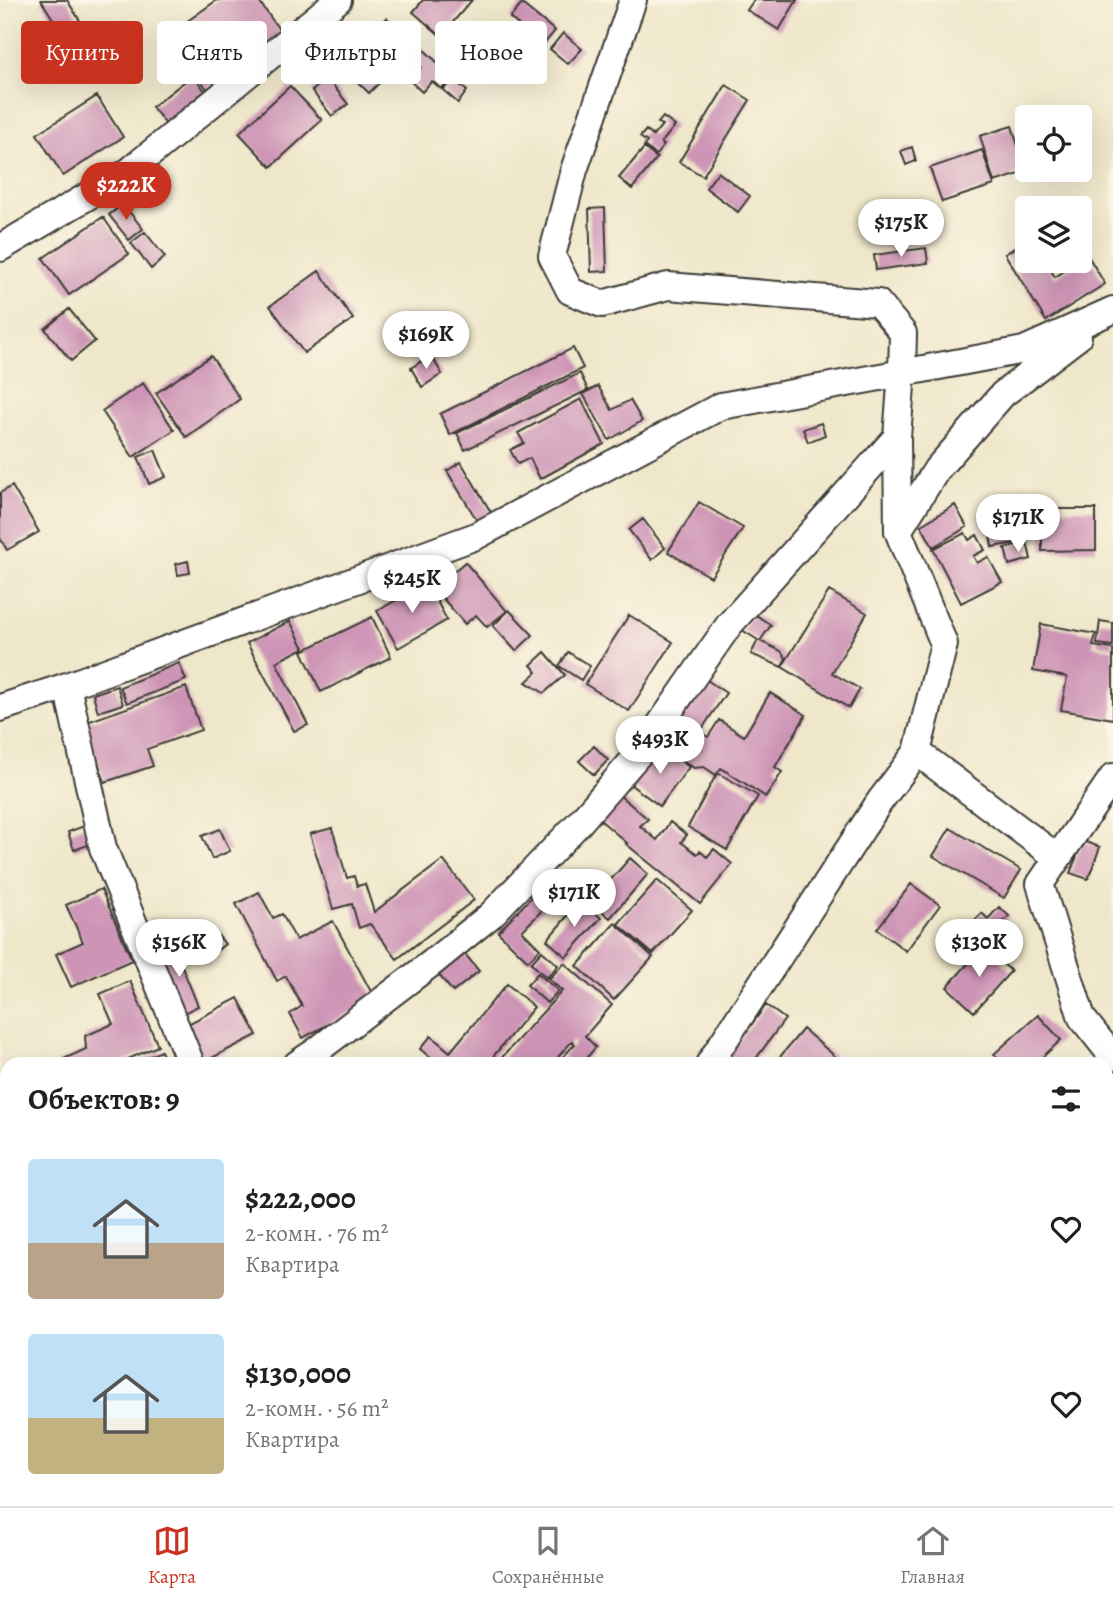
<!DOCTYPE html>
<html lang="ru">
<head>
<meta charset="utf-8">
<style>
  :root { --surface:#fff; --page:#f6f6f6; --text:#202124; --muted:#757577; --line:#e0e0e0; --accent:#c8321e }
  body { margin:0; font-family:Alegreya,serif; background:var(--page); color:var(--text); height:100vh; display:flex; flex-direction:column; font-size:26px; white-space:nowrap }
  * { box-sizing:border-box; margin:0 }
  p { font-size:23px; color:var(--muted) }
  .icon { flex:none; width:38px; height:38px; fill:none; stroke:currentColor; stroke-width:2; stroke-linecap:round; stroke-linejoin:round }
  .map { position:relative; flex:1; overflow:hidden }
  .details { position:absolute; left:0px; top:1057px; width:1113px; height:450px; display:flex; flex-direction:column; background:var(--surface); border-radius:21px 21px 0 0; box-shadow:0 7px 28px #0002 }
  .details>* { flex:none }
  .top-card { position:absolute; left:21px; top:21px; width:700px; height:63px; display:flex; gap:14px }
  .tools { position:absolute; left:1015px; top:105px; display:grid; gap:14px }
  .tools a { display:grid; place-items:center; width:77px; height:77px; border-radius:7px; background:var(--surface); box-shadow:0 7px 28px #0002; font-size:35px }
  .price { position:absolute; translate:-50% -60px; padding:0 16px; border-radius:24px; background:#fff; color:#222; font-size:23px; line-height:46px; filter:drop-shadow(0 2px 4px #0008) }
  .price::after { content:''; position:absolute; left:50%; top:42px; width:21px; height:16px; margin-left:-10px; background:inherit; clip-path:polygon(0 0,100% 0,50% 100%) }
  .price.current { background:var(--accent); color:#fff }
  ul { padding:0; list-style:none }
  li { display:flex; align-items:center; gap:21px; height:175px; padding:0 28px }
  li span { display:grid; place-items:center; flex:none; width:196px; height:140px; border-radius:7px; color:#555 }
  li>.icon { margin-inline-start:auto }
  span .icon { width:84px; height:84px; fill:#fffc; stroke-width:1 }
  li b { font-size:30px }
  h2 { display:flex; justify-content:space-between; align-items:center; height:84px; padding:0 28px; font-size:30px }
  .tag { padding:0 24px; border-radius:7px; background:var(--surface); box-shadow:0 7px 28px #0002; font-size:24px; line-height:63px }
  .tag.current { background:var(--accent); color:#fff }
  .tab-bar { display:flex; justify-content:space-around; align-items:center; height:98px; border-top:2px solid var(--line); background:var(--surface); font-size:19px; color:var(--muted) }
  .tab-bar a { display:grid; justify-items:center; gap:4px }
  .tab-bar .current { color:var(--accent) }
  .map>svg:first-child { display:block }
  .building { fill:#ce94b6 }
  .lines { fill:none; stroke-linecap:round; stroke-linejoin:round }
  .minor-casing { stroke:#3c3a36; stroke-width:30 }
  .minor { stroke:#fff; stroke-width:26 }
</style>
</head>
<body>
<div class="map">
<svg width="1113" height="1506" viewBox="0 0 1113 1506">
  <rect width="100%" height="100%" fill="#fcf5e5"/>
  <filter id="ink" filterUnits="userSpaceOnUse"><feTurbulence type="fractalNoise" baseFrequency=".0143" numOctaves="2"/><feDisplacementMap in="SourceGraphic" scale="14" xChannelSelector="R" yChannelSelector="G"/><feConvolveMatrix kernelMatrix="1 2 1 2 8 2 1 2 1" color-interpolation-filters="sRGB"/></filter>
  <filter id="wash" filterUnits="userSpaceOnUse"><feTurbulence type="fractalNoise" baseFrequency=".00686" numOctaves="4" result="noise"/><feDisplacementMap in="SourceGraphic" scale="28" xChannelSelector="R" yChannelSelector="G"/><feGaussianBlur stdDeviation="1.57" result="paint"/><feColorMatrix in="noise" values="0 0 0 0 0 0 0 0 0 0 0 0 0 0 0 0 0 1.4 0 .05"/><feComposite in="paint" operator="in"/></filter>
  <g filter="url(#wash)">
    <rect width="100%" height="100%" fill="#efe7ca"/>
    <g id="blocks">
      <path class="building" d="M41,0H67L95,45L77,57Z
        M217,0H258L283,35L207,89L168,35Z
        M423,0H472L441,36L413,12Z
        M754,0H797L779,30L747,10Z
        M522,4L555,31L543,45L510,18Z
        M387,18L416,46L369,93L340,65Z
        M331,27L343,42L315,63L348,104L332,116L312,91L318,86L314,81L310,85L290,59Z
        M563,33L582,49L568,64L550,49Z
        M422,48L453,77L441,89L432,81L422,92L409,80L421,67L412,58Z
        M193,75L205,91L165,123L152,107Z
        M453,79L467,91L458,103L443,90Z
        M726,85L750,100L703,176L679,162Z
        M290,86L322,120L271,167L239,133Z
        M97,96L123,137L63,176L37,134Z
        M663,117L675,126L661,143L664,145L656,155L644,146L647,142L640,137L646,130L653,136L662,125L658,123Z
        M1012,126L1026,172L994,182L980,136Z
        M912,147L916,161L906,165L901,151Z
        M644,148L657,158L632,189L619,178Z
        M982,150L994,185L942,202L930,168Z
        M718,172L750,196L738,212L706,188Z
        M123,204L143,229L129,240L109,215Z
        M605,208L607,271L591,272L589,209Z
        M103,217L129,254L69,295L43,258Z
        M145,232L165,257L151,269L131,243Z
        M1027,240V261H1045L1055,277L1088,256L1105,284L1046,321L1005,254Z
        M926,248L928,263L876,270L874,255Z
        M319,271L353,319L304,353L270,306Z
        M69,309L95,341L71,361L45,329Z
        M573,348L583,368L450,435L440,414Z
        M431,355L442,374L422,387L411,368Z
        M211,356L240,399L186,437L156,393Z
        M580,373L588,390L465,450L457,433Z
        M143,383L174,430L133,457L102,411Z
        M598,386L612,410L630,400L642,421L609,440L583,394Z
        M581,399L604,444L540,479L530,458L518,464L510,450L524,443L518,433Z
        M821,423L825,435L808,442L803,429Z
        M155,450L166,477L149,484L138,457Z
        M461,462L492,514L478,522L447,471Z
        M12,486L39,532L7,550L0,538V493Z
        M699,502L743,528L711,577L668,552Z
        M1014,503L1021,542L992,547L986,509Z
        M955,505L967,527L933,547L921,525Z
        M1042,509H1096V550L1042,551Z
        M643,519L665,548L652,560L629,530Z
        M965,533L969,540L977,535L985,550L973,556L977,563L988,557L1002,582L961,603L933,549Z
        M1027,542L1031,559L1009,565L1005,548Z
        M188,561L190,573L178,575L176,564Z
        M465,562L507,611L487,627L476,615L465,624L434,588Z
        M427,583L447,620L398,648L377,611Z
        M829,591L867,613L832,673L860,689L849,708L782,667L751,654L758,640L742,630L753,613L771,625L760,641L781,651L786,658L782,667Z
        M509,610L533,635L516,651L493,626Z
        M629,615L673,642L629,711L585,684Z
        M372,617L391,657L321,692L302,651Z
        M290,621L304,648L276,662L308,725L294,731L247,643Z
        M1100,621L1113,623V646L1097,644Z
        M1041,624L1096,634L1093,646L1113,649V719L1061,710L1067,677L1033,671Z
        M545,652L565,675L544,693L526,682L537,672L531,665Z
        M568,652L590,666L581,680L559,666Z
        M179,663L186,680L127,703L120,687Z
        M707,680L726,693L700,732L708,737L719,720L744,736L770,693L806,715L775,767L782,772L766,797L721,768L716,775L704,767L694,768L675,755L677,751L667,744L674,734L672,733Z
        M117,686L123,704L98,712L93,694Z
        M186,687L201,730L147,749L153,766L105,782L84,723Z
        M594,746L608,760L594,775L579,761Z
        M660,746L689,767L660,806L631,785Z
        M720,774L758,796L727,850L688,827L716,775Z
        M619,795L648,819L640,826L657,840L670,822L687,835L681,842L697,854L700,851L707,857L714,849L732,864L700,904L626,844L627,843L599,819Z
        M84,826L91,844L74,850L68,832Z
        M332,828L347,878L354,876L357,886L365,884L374,912L443,860L474,900L397,959L370,924L359,928L352,904L333,909L310,834Z
        M950,828L1021,870L1004,898L933,856Z
        M220,829L230,851L212,859L202,836Z
        M1083,841L1100,847L1088,879L1070,873Z
        M630,858L648,874L610,918L591,902Z
        M657,880L692,910L653,954L618,924Z
        M544,884L556,896L522,931L540,949L528,961L498,932Z
        M911,884L940,905L906,951L877,929Z
        M101,889L132,960L71,987L56,954L83,942L66,905Z
        M259,892L273,918L282,914L296,940L333,921L375,999L303,1038L290,1014L302,1006L286,976L277,981L236,904Z
        M581,900L601,918L566,957L547,940Z
        M999,907L1009,916L998,928L1003,934L991,947L969,926L982,913L988,919Z
        M156,919L163,938L149,943L142,925Z
        M615,923L653,957L614,1000L577,966Z
        M216,933L225,944L211,955L202,943Z
        M187,945L190,954L179,959L198,1006L182,1014L158,957Z
        M984,946L1011,971L974,1012L947,987Z
        M542,951L558,965L547,978L531,963Z
        M465,954L479,971L453,992L439,975Z
        M564,963L612,1005L585,1036L596,1047L581,1064H570L563,1057L575,1044L572,1041L552,1064H496L562,991L549,979Z
        M538,973L558,991L547,1003L527,985Z
        M130,981L158,1046L117,1064H53L86,1049L85,1036L113,1024L100,994Z
        M507,984L534,1007L487,1064H438L420,1049L431,1036L450,1052Z
        M238,998L257,1035L204,1062L186,1025Z
        M766,1005L785,1019L752,1064H722Z
        M1038,1015L1061,1040L1035,1064H1004L994,1054Z
        M803,1029L844,1064H774Z
        M161,1051L167,1064H140L139,1061Z
        M7,1181V1230L0,1235V1185Z
        M7,1345V1385L0,1374V1349Z
        M0,1384L7,1398V1407L0,1410Z
        M1113,1450V1505L1110,1506H1038L1034,1500H1106V1453Z
        M115,1500H161L165,1506H106Z
        M377,1500H436L438,1506H380Z
        M620,1500H655L656,1506H598Z
        M656,1500H720L702,1506H659Z
        M815,1500H847L842,1506H823Z"/>
    </g>
  </g>
  <g filter="url(#ink)">
    <use href="#blocks" fill-opacity="0" stroke="#3c3a36" stroke-width="2"/>
    <g class="lines">
      <g class="minor-casing">
        <path id="minor" d="M633,0L574,170L552,256L570,291L602,304L668,286L878,303L903,333L902,373L1024,350L1113,310
          M0,248L127,173L338,0
          M898,531L937,469L1003,394L1078,337
          M67,686L103,848L191,1064
          M0,708L67,686L476,536L721,406L902,373L897,437L898,531L944,644L917,752L1058,858
          M1113,777L1040,884L1082,1018L1113,1057
          M297,1064L315,1052L433,962L491,915L579,823L643,749L729,625L897,437
          M709,1064L880,801L917,752
          M0,1268L7,1264
          M564,1500L565,1506
          M346,1506L353,1500"/>
      </g>
      <use href="#minor" class="minor"/>
    </g>
  </g>
</svg>
<div class="tools">
<a><svg class="icon" aria-label="locate" viewBox="0 0 24 24"><circle cx="12" cy="12" r="6"/><path d="M12 2v4M12 18v4M2 12h4M18 12h4"/></svg></a>
<a><svg class="icon" aria-label="layers" viewBox="0 0 24 24"><path d="M12 4l9 5-9 5-9-5zM3 14l9 5 9-5"/></svg></a>
</div>
<b class="price current" style="left:126px;top:222px">$222K</b>
<b class="price" style="left:901px;top:259px">$175K</b>
<b class="price" style="left:426px;top:371px">$169K</b>
<b class="price" style="left:1018px;top:554px">$171K</b>
<b class="price" style="left:412px;top:615px">$245K</b>
<b class="price" style="left:660px;top:776px">$493K</b>
<b class="price" style="left:574px;top:929px">$171K</b>
<b class="price" style="left:179px;top:979px">$156K</b>
<b class="price" style="left:979px;top:979px">$130K</b>
<div class="top-card">
<a class="tag current">Купить</a>
<a class="tag">Снять</a>
<a class="tag">Фильтры</a>
<a class="tag">Новое</a>
</div>
<section class="details">
<h2>Объектов: 9<svg class="icon" aria-label="filters" viewBox="0 0 24 24"><path d="M4 7h16M4 17h16"/><circle cx="9" cy="7" r="2"/><circle cx="15" cy="17" r="2"/></svg></h2>
<ul>
<li><span style="background:linear-gradient(#bfe0f5 60%,#b9a48a 0)"><svg class="icon" aria-label="home" viewBox="0 0 24 24"><path d="M3 11l9-7 9 7M6 9v11h12V9"/></svg></span><div><b>$222,000</b><p>2-комн. · 76 m²</p><p>Квартира</p></div><svg class="icon" aria-label="heart" viewBox="0 0 24 24"><path d="M12 20l-8-8c-3-5 5-10 8-4 3-6 11-1 8 4z"/></svg></li>
<li><span style="background:linear-gradient(#bfe0f5 60%,#c2b280 0)"><svg class="icon" aria-label="home" viewBox="0 0 24 24"><path d="M3 11l9-7 9 7M6 9v11h12V9"/></svg></span><div><b>$130,000</b><p>2-комн. · 56 m²</p><p>Квартира</p></div><svg class="icon" aria-label="heart" viewBox="0 0 24 24"><path d="M12 20l-8-8c-3-5 5-10 8-4 3-6 11-1 8 4z"/></svg></li>
</ul>
</section>
</div>
<nav class="tab-bar">
<a class="current"><svg class="icon" aria-label="map" viewBox="0 0 24 24"><path d="M3 6l6-2 6 2 6-2v14l-6 2-6-2-6 2zM9 4v14M15 6v14"/></svg>Карта</a>
<a><svg class="icon" aria-label="saved" viewBox="0 0 24 24"><path d="M7 4h10v16l-5-4-5 4z"/></svg>Сохранённые</a>
<a><svg class="icon" aria-label="home" viewBox="0 0 24 24"><path d="M3 11l9-7 9 7M6 9v11h12V9"/></svg>Главная</a>
</nav>
</body>
</html>
